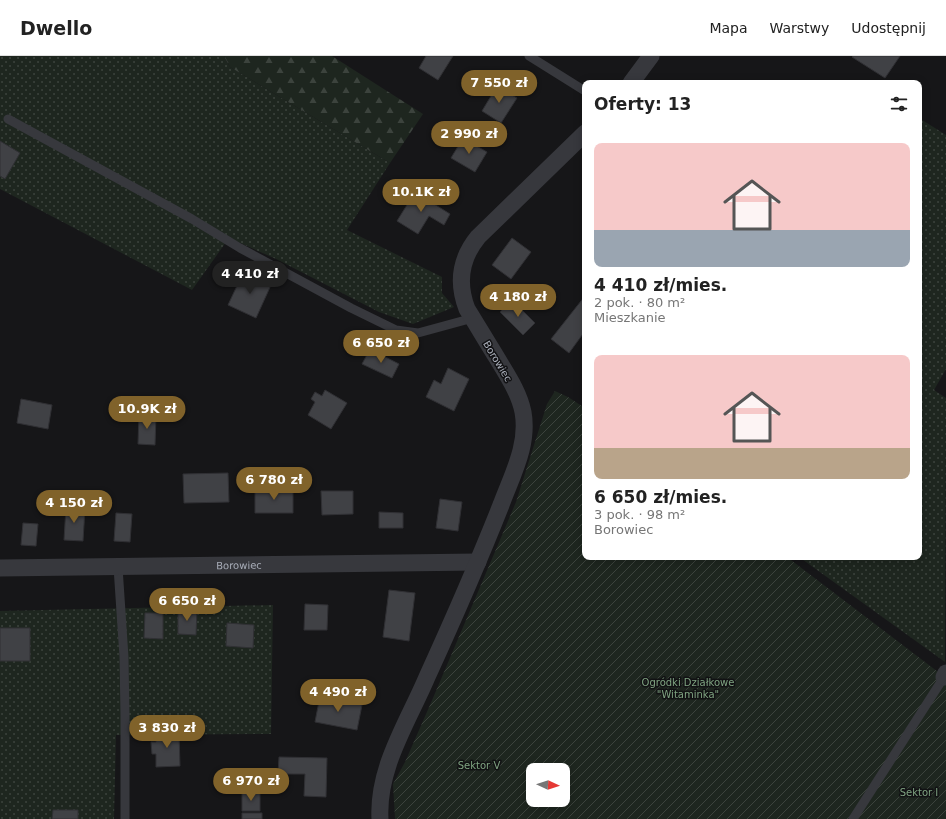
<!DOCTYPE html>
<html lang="pl">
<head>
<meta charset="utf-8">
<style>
  :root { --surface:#fff; --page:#f6f6f6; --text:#222; --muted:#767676; --line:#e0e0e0; --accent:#80622a }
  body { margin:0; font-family:"DejaVu Sans",sans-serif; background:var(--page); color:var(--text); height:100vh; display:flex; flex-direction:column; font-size:15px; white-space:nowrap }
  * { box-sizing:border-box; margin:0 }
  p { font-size:13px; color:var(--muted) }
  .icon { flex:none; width:22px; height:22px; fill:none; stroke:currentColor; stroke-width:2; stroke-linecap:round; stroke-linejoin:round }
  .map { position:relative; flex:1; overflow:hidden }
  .side { position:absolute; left:582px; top:24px; width:340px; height:480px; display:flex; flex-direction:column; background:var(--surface); border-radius:8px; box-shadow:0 2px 10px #0003 }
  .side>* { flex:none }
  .needle { width:26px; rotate:93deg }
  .tools { position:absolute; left:526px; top:707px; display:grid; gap:8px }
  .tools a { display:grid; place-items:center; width:44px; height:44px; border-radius:8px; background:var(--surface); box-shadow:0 2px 10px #0003; font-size:20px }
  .price { position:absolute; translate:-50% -34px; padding:0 9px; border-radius:14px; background:var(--accent); color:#fff; font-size:13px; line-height:26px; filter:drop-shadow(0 1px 2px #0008) }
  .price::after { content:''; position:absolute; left:50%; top:24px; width:12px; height:9px; margin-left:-6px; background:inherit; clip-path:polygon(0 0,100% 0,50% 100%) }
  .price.on { background:#222; color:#fff }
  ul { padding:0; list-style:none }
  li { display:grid; align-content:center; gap:8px; height:212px; padding:0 12px }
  li span { display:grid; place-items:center; height:124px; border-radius:8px; color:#555 }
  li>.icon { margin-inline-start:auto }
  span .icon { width:72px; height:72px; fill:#fffc; stroke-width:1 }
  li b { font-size:17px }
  h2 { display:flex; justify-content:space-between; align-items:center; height:48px; padding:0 12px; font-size:17px }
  header { display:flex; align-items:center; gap:24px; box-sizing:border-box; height:56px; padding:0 20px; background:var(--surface); border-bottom:1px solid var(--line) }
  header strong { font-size:19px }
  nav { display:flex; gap:22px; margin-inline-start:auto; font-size:14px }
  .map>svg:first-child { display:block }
  .grass { fill:url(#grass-dots) }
  .forest { fill:url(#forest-firs) }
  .garden { fill:url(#garden-furrows); fill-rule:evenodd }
  .building { fill:#404145; stroke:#303034 }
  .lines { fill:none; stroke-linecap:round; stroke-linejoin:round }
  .service { stroke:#37383d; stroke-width:9 }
  .minor { stroke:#37383d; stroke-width:17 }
  .labels { text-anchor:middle; stroke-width:3; stroke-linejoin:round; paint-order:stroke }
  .street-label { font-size:10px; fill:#a8adb8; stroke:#111113 }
  .park-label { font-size:10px; fill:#7fa381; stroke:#111113 }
</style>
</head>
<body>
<header>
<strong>Dwello</strong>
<nav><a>Mapa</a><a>Warstwy</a><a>Udostępnij</a></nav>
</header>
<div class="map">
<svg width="946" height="763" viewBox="0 0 946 763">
  <defs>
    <pattern id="grass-dots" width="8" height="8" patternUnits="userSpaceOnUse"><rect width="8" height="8" fill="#1e261f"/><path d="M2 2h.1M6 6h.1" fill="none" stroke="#3c433d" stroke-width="1.8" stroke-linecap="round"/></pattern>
    <pattern id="forest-firs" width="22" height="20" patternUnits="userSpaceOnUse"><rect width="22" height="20" fill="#1e261f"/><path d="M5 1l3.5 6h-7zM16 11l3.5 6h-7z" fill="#3c433d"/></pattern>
    <pattern id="garden-furrows" width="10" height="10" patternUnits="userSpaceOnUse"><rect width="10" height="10" fill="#1e261f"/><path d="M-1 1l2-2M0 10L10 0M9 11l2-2" fill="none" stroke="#3c433d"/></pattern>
  </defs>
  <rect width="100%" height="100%" fill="#161618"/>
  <path class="grass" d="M0,0H224L230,11L390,107L347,174L442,221V237L454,251L413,268L379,256L276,203L229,182L192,234L0,133Z
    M919,62L946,79V313L934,334L946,342L945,606L799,501H919Z
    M273,549L271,678L116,679L114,763H0V555Z"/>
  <path class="forest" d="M224,0H332L423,58L390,107L230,11Z"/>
  <path class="garden" d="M555,335L568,341L585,352V501H787L946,622V763H395L393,728L405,706L430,649L516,446L547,348ZM533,714H563V744H533Z"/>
  <path class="building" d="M426,0H453L438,24L419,12Z
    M853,0H900L885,22L852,1Z
    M497,30L517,42L501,67L482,55Z
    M463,82L487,96L475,116L451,102Z
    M0,85L20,97L5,123L0,120Z
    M415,136L450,158L444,169L429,160L418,178L397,165Z
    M512,182L531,196L511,223L492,209Z
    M243,217L271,229L256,262L228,249Z
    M585,240V275L569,297L551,283Z
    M512,244L535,267L523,279L500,256Z
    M370,293L399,308L392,322L362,308Z
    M448,312L469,323L454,355L426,341L434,324L441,328Z
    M325,334L347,347L331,373L308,359L315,346L311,343L315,336L322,340Z
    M21,343L52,349L48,373L17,367Z
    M139,358L156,359L155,389L138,388Z
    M228,417L229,446L184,447L183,418Z
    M255,433H293V457H255Z
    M321,435H353V458L322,459Z
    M440,443L462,446L458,475L436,472Z
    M66,451L85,452L83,485L64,484Z
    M379,456L403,457V472H379Z
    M116,457L132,458L130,486L114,485Z
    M23,467L38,468L36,490L21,489Z
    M389,534L415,537L409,585L383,581Z
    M305,548L328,549L327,574H304Z
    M178,553H197L196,579L178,578Z
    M145,557H163V583L144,582Z
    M227,567L254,569L253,592L226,590Z
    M0,572H30V605H0Z
    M320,640L362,649L357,674L315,666Z
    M155,676H179L180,710L156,711V698H152L151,686H156Z
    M279,701L327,702L326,741L304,740L305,718H278Z
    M242,737H260V755H242Z
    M53,754H78V763H52Z
    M242,757H262V763H242Z"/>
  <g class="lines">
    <path class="service" d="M529,0L585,35
      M8,63L192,163L240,192L351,252L396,274L418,277L473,262
      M118,511L124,601L125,660V763
      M853,763L944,621"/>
    <g class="minor">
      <path d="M631,27L651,0"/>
      <path id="s1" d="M0,512L478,506"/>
      <path d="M944,621L946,617"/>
      <path d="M380,763C377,712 408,666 427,621C453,564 478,507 501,449C512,419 529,389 523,356C519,336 507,319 497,302C487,286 477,269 467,253C457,227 460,203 478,181L585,77"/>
    </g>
  </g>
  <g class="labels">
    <g class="street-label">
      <text transform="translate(498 305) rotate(59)" y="4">Borowiec</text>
      <text dy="4" stroke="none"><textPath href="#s1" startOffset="239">Borowiec</textPath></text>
    </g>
    <g class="park-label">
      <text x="688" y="630">Ogródki Działkowe<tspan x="688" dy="12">"Witaminka"</tspan></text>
      <text x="479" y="713">Sektor V</text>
      <text x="919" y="740">Sektor I</text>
    </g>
  </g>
</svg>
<div class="tools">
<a><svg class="needle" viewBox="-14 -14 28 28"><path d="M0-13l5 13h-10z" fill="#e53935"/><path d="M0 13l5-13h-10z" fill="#767676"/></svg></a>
</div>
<b class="price" style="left:499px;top:48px">7 550 zł</b>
<b class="price" style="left:469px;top:99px">2 990 zł</b>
<b class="price" style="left:421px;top:157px">10.1K zł</b>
<b class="price on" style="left:250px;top:239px">4 410 zł</b>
<b class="price" style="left:518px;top:262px">4 180 zł</b>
<b class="price" style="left:381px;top:308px">6 650 zł</b>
<b class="price" style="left:147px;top:374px">10.9K zł</b>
<b class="price" style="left:274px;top:445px">6 780 zł</b>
<b class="price" style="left:74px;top:468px">4 150 zł</b>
<b class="price" style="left:187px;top:566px">6 650 zł</b>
<b class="price" style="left:338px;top:657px">4 490 zł</b>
<b class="price" style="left:167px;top:693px">3 830 zł</b>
<b class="price" style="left:251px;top:746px">6 970 zł</b>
<section class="side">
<h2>Oferty: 13<svg class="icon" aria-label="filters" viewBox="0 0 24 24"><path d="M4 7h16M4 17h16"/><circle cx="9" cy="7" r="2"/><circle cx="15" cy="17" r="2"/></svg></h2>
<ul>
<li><span style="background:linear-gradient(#f6c9c9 70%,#9aa5b1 0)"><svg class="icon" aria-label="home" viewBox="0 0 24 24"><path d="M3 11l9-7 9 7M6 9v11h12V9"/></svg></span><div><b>4 410 zł/mies.</b><p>2 pok. · 80 m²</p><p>Mieszkanie</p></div></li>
<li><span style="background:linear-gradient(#f6c9c9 75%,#b9a48a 0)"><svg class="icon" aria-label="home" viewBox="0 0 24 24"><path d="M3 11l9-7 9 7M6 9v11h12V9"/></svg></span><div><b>6 650 zł/mies.</b><p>3 pok. · 98 m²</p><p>Borowiec</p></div></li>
</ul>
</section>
</div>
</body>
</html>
